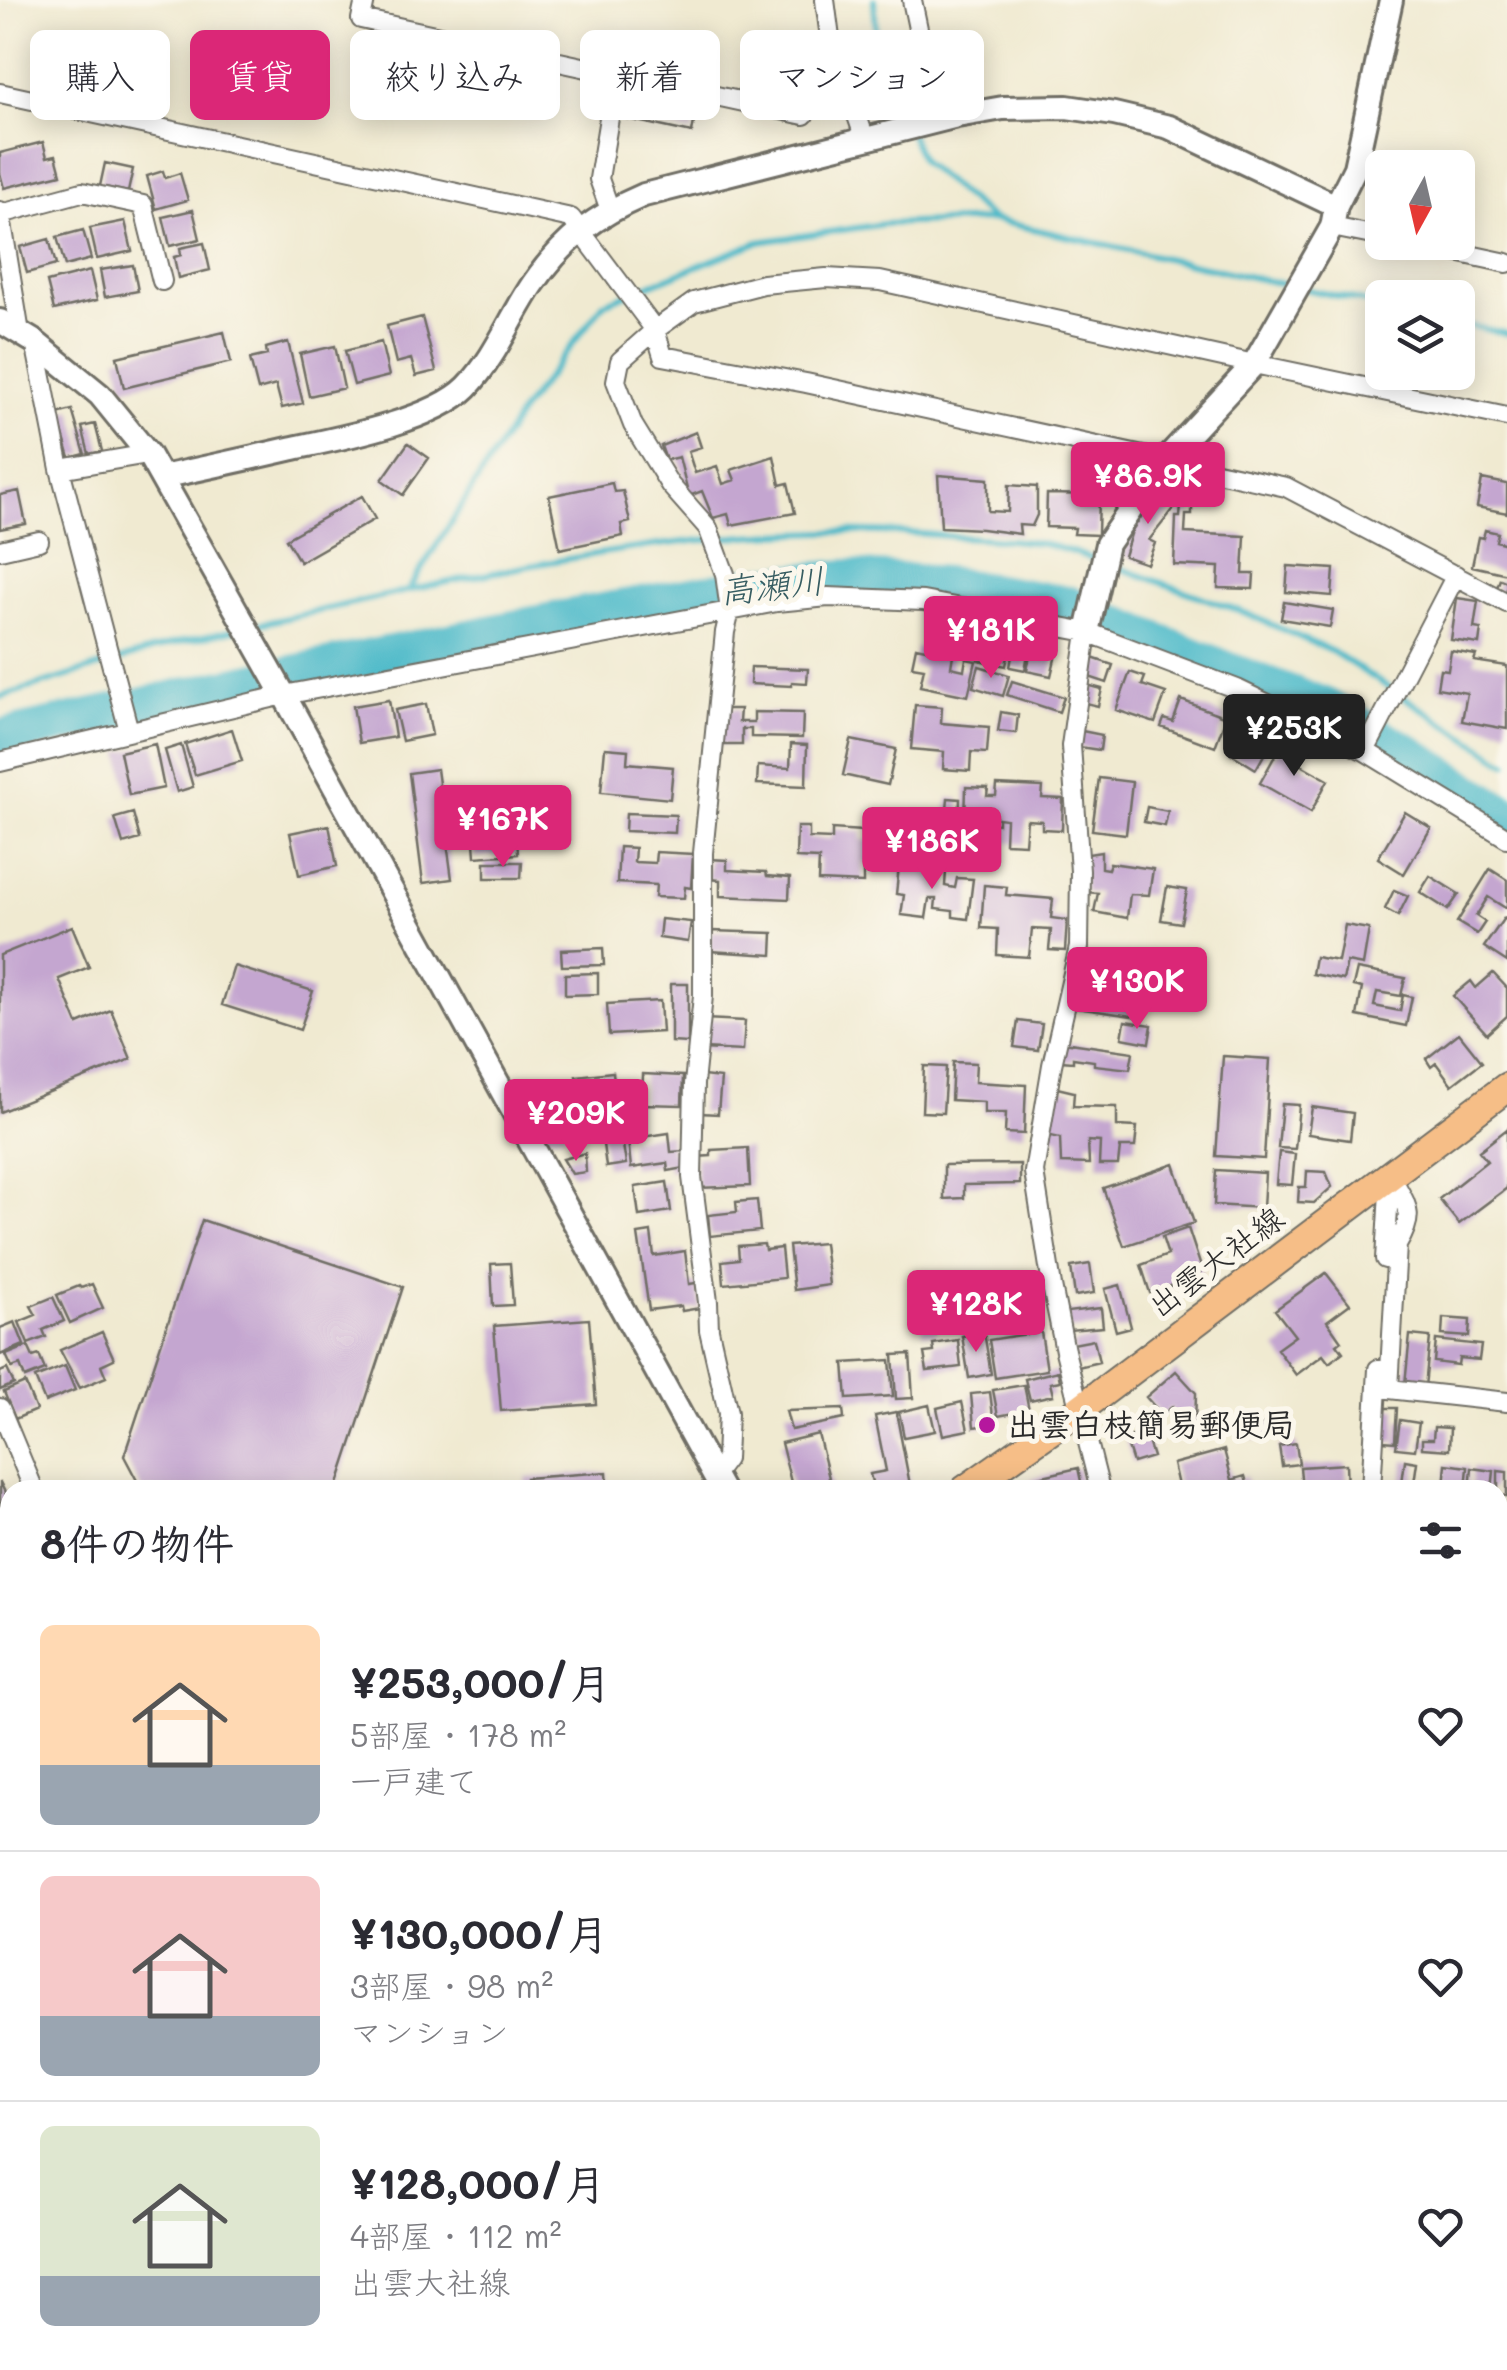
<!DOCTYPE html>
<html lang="ja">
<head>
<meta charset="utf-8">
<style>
  :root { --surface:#fff; --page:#f7f7f7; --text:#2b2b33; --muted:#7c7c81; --line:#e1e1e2; --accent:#db2777 }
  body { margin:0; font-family:Mali,"Klee One",sans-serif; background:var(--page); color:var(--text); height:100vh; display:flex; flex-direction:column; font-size:38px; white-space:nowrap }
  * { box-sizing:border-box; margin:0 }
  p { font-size:32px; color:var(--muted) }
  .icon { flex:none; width:55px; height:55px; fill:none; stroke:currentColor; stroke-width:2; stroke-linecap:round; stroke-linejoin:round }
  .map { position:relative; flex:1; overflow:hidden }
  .drawer { position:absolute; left:0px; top:1480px; width:1508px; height:890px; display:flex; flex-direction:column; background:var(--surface); border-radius:30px 30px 0 0; box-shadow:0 5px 25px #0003 }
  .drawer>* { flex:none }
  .top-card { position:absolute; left:30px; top:30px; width:1000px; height:90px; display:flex; gap:20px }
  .needle { width:65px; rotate:188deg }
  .tools { position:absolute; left:1365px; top:150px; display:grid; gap:20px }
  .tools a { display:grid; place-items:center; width:110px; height:110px; border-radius:15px; background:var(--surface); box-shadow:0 5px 25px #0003; font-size:50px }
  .price { position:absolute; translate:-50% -85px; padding:0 22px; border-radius:10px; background:var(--accent); color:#fff; font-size:32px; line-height:65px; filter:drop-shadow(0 2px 5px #0008) }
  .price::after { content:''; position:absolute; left:50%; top:60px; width:30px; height:22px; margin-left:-15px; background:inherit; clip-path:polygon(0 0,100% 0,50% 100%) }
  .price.current { background:#222; color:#fff }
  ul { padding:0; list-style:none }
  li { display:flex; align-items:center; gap:30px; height:250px; padding:0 40px }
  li+li { border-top:2px solid var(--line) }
  li span { display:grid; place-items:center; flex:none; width:280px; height:200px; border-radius:15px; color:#555 }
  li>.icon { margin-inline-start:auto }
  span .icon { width:120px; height:120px; fill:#fffc; stroke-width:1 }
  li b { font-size:42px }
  h2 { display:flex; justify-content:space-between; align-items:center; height:120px; padding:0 40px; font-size:42px }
  .pill { padding:0 35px; border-radius:15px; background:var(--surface); box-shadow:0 5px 25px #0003; font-size:35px; line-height:90px }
  .pill.current { background:var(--accent); color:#fff }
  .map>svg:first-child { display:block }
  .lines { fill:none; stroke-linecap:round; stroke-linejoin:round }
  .stream { stroke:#4ebac9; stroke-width:6 }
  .river { stroke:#4ebac9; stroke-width:38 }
  .building { fill:#c4a6d0 }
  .minor-casing { stroke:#706e65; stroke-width:22 }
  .tertiary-casing { stroke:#706e65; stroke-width:28 }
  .primary-casing { stroke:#706e65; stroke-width:32 }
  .minor { stroke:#fff; stroke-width:18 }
  .tertiary { stroke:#fff; stroke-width:22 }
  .primary { stroke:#f6be87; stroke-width:28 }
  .poi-dot { fill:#b5179e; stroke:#fbf7ec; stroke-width:4 }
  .labels { text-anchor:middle; stroke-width:10; stroke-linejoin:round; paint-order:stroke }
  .street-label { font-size:32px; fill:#2b2b2b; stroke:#fbf7ec }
  .poi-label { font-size:32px; font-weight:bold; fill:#2b2b2b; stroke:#fbf7ec; text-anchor:start }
  .water-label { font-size:35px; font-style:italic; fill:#375d62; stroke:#fbf7ec }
</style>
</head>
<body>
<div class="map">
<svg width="1507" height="2370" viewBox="0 0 1507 2370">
  <rect width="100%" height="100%" fill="#fbf7ec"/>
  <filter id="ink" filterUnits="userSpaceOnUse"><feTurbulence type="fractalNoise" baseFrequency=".01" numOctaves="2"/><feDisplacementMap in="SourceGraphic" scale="20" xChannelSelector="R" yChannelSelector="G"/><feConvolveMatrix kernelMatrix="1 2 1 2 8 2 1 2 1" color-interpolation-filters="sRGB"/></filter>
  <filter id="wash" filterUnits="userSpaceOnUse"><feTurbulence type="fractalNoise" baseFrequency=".0048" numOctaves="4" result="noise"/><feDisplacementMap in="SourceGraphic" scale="40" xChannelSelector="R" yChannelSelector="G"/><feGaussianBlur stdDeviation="2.25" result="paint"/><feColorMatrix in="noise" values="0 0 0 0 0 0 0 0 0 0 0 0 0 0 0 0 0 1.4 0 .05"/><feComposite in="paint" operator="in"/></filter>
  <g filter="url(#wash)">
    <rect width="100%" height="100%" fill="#f0ead1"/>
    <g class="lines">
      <path class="stream" d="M874,0L877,44L907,123
        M911,135L921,161L993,220
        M1458,323L1507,334
        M1109,564L1243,612L1333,652L1507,763
        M409,589L520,413L604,303L758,242L884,224L993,220L1382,306
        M251,626C479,575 713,515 948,536C980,539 1015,538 1046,545C1063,548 1080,555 1097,560
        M0,697L172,644L239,629"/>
      <path class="river" d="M0,738L232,686L562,619L748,586L846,578L948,585L1070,605L1232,672L1324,706L1406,751L1507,815"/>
    </g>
    <g id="blocks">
      <path class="building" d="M634,92L697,105L692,133L628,119Z
        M43,142L47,157L56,155L61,174L4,188L0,173V153Z
        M105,163L133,169L128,192L100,186Z
        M163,171L165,178L180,173L188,200L156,209L147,176Z
        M193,210L200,239L170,246L163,217Z
        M125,221L132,251L97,259L90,228Z
        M83,230L91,259L65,266L57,237Z
        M49,239L56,265L27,273L20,247Z
        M204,243L210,270L178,278L174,257L181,255L180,248Z
        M133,265L138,291L105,297L100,270Z
        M90,271L97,300L54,310L47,282Z
        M422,317L436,371L416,376L411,359L396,363L387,326Z
        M224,332L231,362L124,388L117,357Z
        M288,342L303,403L282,408L276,385L258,390L250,359L267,355L266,348Z
        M381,342L389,376L354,385L345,351Z
        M335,346L344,388L309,396L300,354Z
        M72,410L85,454L70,458L57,414Z
        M95,424L102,451L89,454L82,427Z
        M696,432L701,447L688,451L695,473L717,466L723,484L735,480L731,470L774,456L780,485L788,483L795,513L731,525L728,514L713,518L702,491L689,496L679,457L666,460L661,446Z
        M408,443L429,458L403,495L382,480Z
        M938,475L988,479V511L1008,512L1009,485L1037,487V515L1032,526L1019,525L1020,534L982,529L941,527Z
        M1482,479L1507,484V513L1477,507Z
        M612,483L614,492L623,491L630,522L621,524L623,536L560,549L549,496Z
        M1158,490L1176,506L1149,540L1155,543L1147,564L1124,556L1137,515Z
        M19,491L26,524L0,529V495Z
        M1047,494L1099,495L1098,535L1074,534L1075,528L1046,527Z
        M362,496L375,519L300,562L286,539Z
        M1181,506H1192V515H1186L1185,533L1245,536L1243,574H1254L1253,589L1218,588L1219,567L1174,565L1176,517H1180Z
        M1485,530L1498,533L1496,541L1507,544V574L1472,566L1478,537L1483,538Z
        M1288,566L1334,569L1332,596L1286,592Z
        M1500,579L1507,582V594L1496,590Z
        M1457,598L1478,601L1474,628L1481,629L1479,644L1451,640Z
        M1284,602L1333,610L1330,627L1281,619Z
        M959,625L981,629L977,657L954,654Z
        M984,629L1012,635L1006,666L978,660Z
        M1015,640L1030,643L1025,670L1010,667Z
        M1033,640L1058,646L1051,676L1027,671Z
        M916,647L953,655L951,667L964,670L966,659L976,661L968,696L920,686L924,668L912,666Z
        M1451,651L1476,655L1474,661L1507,666V729L1462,721L1467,693L1437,688L1440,669L1448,670Z
        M1089,657L1113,665L1107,683L1083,675Z
        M979,666L1009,675L1003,696L973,687Z
        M751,667L808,669L807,683L792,682V686L750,684Z
        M1130,672L1145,677L1142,685L1166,693L1155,723L1116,710Z
        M1012,681L1064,697L1059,712L1007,695Z
        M1083,684L1102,689L1098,706L1078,701Z
        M389,700L395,737L359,743L353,706Z
        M1181,700L1226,717L1215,747L1161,727L1164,719L1173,722Z
        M426,704L432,735L402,741L395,710Z
        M915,705L942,707L941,723L989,727L987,753L971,752L970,771L943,769L944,752L911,749Z
        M720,709H740L739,722H754V712L803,713L802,738L751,737V729H742V745H719Z
        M1001,712L1018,715L1016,733L998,731Z
        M1249,720L1268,731L1263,740L1270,744L1256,769L1230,753Z
        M232,729L242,761L195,775L185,744Z
        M1082,731L1102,735L1100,750L1079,747Z
        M851,740L896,749L888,785L843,775Z
        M1282,743L1301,753L1296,762L1328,780L1311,812L1260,783Z
        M155,744L164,788L129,795L120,752Z
        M791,744L807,745L806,786L757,784L758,766L790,768Z
        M181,745L193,787L177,792L165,750Z
        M605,748L628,750L627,763L673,767L670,799L601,792Z
        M437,769L452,879L423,883L409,773Z
        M1099,778L1132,782L1126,834L1092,830Z
        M997,785L1043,787L1042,798L1063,799L1062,830L1042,829V821L1027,820L1025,844L1005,843L1006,819L998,818V824L965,822L966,787L988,788L987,796H996Z
        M948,798L960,799L959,820L946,819Z
        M1147,807L1168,811L1165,826L1144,822Z
        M1405,812L1431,828L1404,874L1378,858Z
        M133,813L140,839L123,844L115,818Z
        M516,813L518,854L475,857L472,816Z
        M626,813L676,815L675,833L625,831Z
        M329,825L337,866L299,875L290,833Z
        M797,827H809V838L832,839V829L862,831V840L886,841L885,864L863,863V883L818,881L819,859L796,858Z
        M619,847L635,848L634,862L655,863L656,852L693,854L691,888L685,887L684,898L655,897L656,885L617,883Z
        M1101,852V868L1108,869L1110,863L1153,869L1149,895L1130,894L1127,918L1094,912L1098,893L1085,892L1082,855Z
        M709,859L727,860V870L766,872L767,876L790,878L789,899L720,896V880L708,879Z
        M485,862H522L521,878H485Z
        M899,866L946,871L945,886L955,888L957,878L973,879L968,919L953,917V911L935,909L936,899H929L926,918L901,915L904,895L896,894Z
        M1490,869L1507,880V909L1488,897L1476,916L1485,922L1477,934L1457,922Z
        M1430,876L1459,894L1448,910L1420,892Z
        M984,885L1007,887L1006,895L1053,899L1051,918L1067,920L1065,951L1049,950L1051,930L1032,929L1029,957L997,955L998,929L981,928Z
        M1167,887L1187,890L1181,923L1161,920Z
        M1394,890L1408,896L1398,916L1385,909Z
        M1504,918L1507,920V962L1484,947Z
        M661,919L691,922L688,942L659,938Z
        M1345,925L1369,929L1363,965L1347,962L1343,980L1312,974L1315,957L1338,961Z
        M72,926L89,967L59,979L78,1024L111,1010L131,1059L0,1112V955Z
        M711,931L773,933L772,955L710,951Z
        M603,948L604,965L562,966L561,950Z
        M234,966L313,991L300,1030L222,1005Z
        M1357,969L1405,978L1401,996L1377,992L1374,1006L1400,1011L1403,995L1412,997L1406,1026L1357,1016L1362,988L1353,986Z
        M1080,970L1135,975L1132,991L1142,992L1139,1017L1069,1007Z
        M598,973V994L565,995V974Z
        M1493,973L1507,988V1016L1487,1034L1453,996L1471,981L1476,988Z
        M671,984H688V1043L671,1042Z
        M660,1001L662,1032L609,1035L607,1004Z
        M704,1019L745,1021L743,1051L703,1049Z
        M1018,1021L1042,1024L1038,1050L1014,1047Z
        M1125,1021L1152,1025L1149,1043L1122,1038Z
        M1459,1033L1482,1062L1452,1085L1436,1063L1431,1067L1426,1059Z
        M1063,1042L1133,1052L1130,1069L1094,1065V1061L1073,1058V1062L1061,1061Z
        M1223,1056L1270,1059L1264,1159L1216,1156Z
        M953,1062L976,1063L975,1082L1026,1085L1024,1134L1005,1133L1006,1113H984V1102L951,1100Z
        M924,1066L946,1067L943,1113L922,1112Z
        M613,1072L616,1098L580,1103L576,1076Z
        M643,1074L683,1076L682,1105L642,1104Z
        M703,1076L721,1078L718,1114L700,1113Z
        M560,1087L564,1135L544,1137L527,1104L540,1097L539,1089Z
        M1053,1087L1074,1092L1073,1106L1117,1107V1126L1137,1127L1135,1147H1120L1118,1165H1099L1100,1142L1088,1141L1089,1164L1061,1163L1060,1138L1046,1135Z
        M577,1092L580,1121L566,1122L563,1093Z
        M1282,1104L1299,1105L1295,1149L1278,1148Z
        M1312,1107L1353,1113L1350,1140L1308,1134Z
        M620,1126L626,1164L606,1167L601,1129Z
        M1507,1129V1188L1459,1224L1439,1199L1487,1161L1479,1151Z
        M669,1133L671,1152L683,1151L685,1168L668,1171L667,1163L631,1168L628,1139Z
        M748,1148L750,1186L697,1188L696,1157L711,1156V1150Z
        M1279,1152L1295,1154L1292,1185L1276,1184Z
        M585,1153L586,1172L572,1174L563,1159Z
        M1020,1164V1184L964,1185V1198L944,1199V1165Z
        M1174,1164L1194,1223L1124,1246L1103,1188Z
        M1216,1170L1265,1173L1263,1208L1214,1205Z
        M1307,1171L1326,1172L1332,1187L1314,1203L1298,1202L1299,1187H1306Z
        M667,1182L671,1211L639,1216L635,1187Z
        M757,1200L760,1231L710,1236L708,1215L737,1212L736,1202Z
        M202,1220L403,1287L336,1490H142L124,1456Z
        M1188,1228L1202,1270L1197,1277L1150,1293L1141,1265L1168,1255L1162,1237Z
        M651,1232L654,1256L685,1251L689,1284L696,1283L700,1308L682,1311L681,1306L649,1310L638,1234Z
        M824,1243L829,1285L794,1290L789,1246Z
        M764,1244L765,1250L781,1248L784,1278L724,1284L722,1261L739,1259L738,1246Z
        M510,1263L513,1305L493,1306L491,1264Z
        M1090,1264L1094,1293L1075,1296L1071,1267Z
        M1326,1273L1350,1304L1327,1321L1341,1341L1337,1344L1343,1352L1329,1363L1323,1355L1296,1375L1277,1349L1295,1336L1275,1310Z
        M92,1284L103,1308L70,1323L57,1295L79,1286L81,1288Z
        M1120,1285L1131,1327L1116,1331L1105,1289Z
        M53,1297L64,1321L43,1330L46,1337L28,1344L19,1322L36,1315L31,1306Z
        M1101,1308L1103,1327L1069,1330L1067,1312Z
        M1443,1318L1470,1320L1469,1337L1442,1335Z
        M589,1319L596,1404L501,1411L494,1326Z
        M924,1320L938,1322L936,1335L922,1333Z
        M15,1322L24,1345L0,1355V1328Z
        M102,1332L114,1359L101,1365L106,1377L80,1388L60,1350Z
        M984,1332L991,1374L969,1378L962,1336Z
        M1041,1332L1047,1370L995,1378L989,1340Z
        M1410,1335L1430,1337L1425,1387L1405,1385Z
        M958,1340L961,1367L927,1371L924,1353L934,1352L933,1344Z
        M1094,1340L1099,1362L1078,1367L1073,1344Z
        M1436,1340L1481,1345L1479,1360L1459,1358L1458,1365L1434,1362Z
        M28,1346L33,1357L39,1355L45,1370L25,1378L20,1365L12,1368L6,1355Z
        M910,1354L913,1398L896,1399L893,1355Z
        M890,1360L893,1396L847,1399L844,1363Z
        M65,1366L75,1390L45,1402L35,1378Z
        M7,1369L14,1384L0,1390V1372Z
        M1058,1371L1060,1381L1050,1383L1053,1395L1030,1400L1025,1379Z
        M1176,1371L1196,1393L1195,1426L1171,1425L1172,1407L1162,1415L1146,1397Z
        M25,1383L36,1410L15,1419L4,1392Z
        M1024,1385L1029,1410L998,1416L993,1390Z
        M990,1392L994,1424L974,1427L971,1394Z
        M962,1402L968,1430L943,1435L937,1408Z
        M929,1405L935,1431L904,1437L899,1412Z
        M1385,1408H1397L1395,1442L1383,1441Z
        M843,1409L844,1419L791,1430L786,1411Z
        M896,1412L911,1490H874L870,1474L886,1471L875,1416Z
        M1400,1420L1419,1423L1415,1450L1396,1448Z
        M1275,1423L1276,1438L1253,1440L1252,1425Z
        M1434,1427L1450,1428L1449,1450L1422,1448V1439H1433Z
        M1145,1432L1153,1457L1133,1463L1125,1438Z
        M818,1434L832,1490H793L781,1443Z
        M1296,1443L1299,1464L1282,1466L1279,1446Z
        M1224,1450L1232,1480L1245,1476L1249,1490H1179L1173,1464Z
        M1405,1460L1417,1462L1413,1490H1379L1380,1480L1402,1483Z
        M1346,1464L1347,1490H1302L1300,1467Z
        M1446,1464L1468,1467L1466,1490L1444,1487Z
        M1078,1468L1083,1490H1033L1030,1479Z
        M1472,1468L1494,1471L1492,1490H1470Z
        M1498,1471L1507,1472V1496L1498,1495Z
        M607,1472L608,1490H527L526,1478Z
        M0,1482L9,1501L0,1505Z
        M0,1551L10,1573L0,1577Z
        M0,1628L10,1640V1699L0,1704Z
        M10,1878V1895L0,1897V1880Z
        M1498,2056L1507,2085V2093L1498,2096Z
        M7,2182L10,2188V2214L0,2219V2185Z
        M1500,2308L1507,2325V2337L1498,2341V2310Z
        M248,2360H292L297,2370H252Z
        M385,2360H388L393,2370H362Z
        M1299,2360H1319L1323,2370H1277Z
        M1360,2360H1424L1429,2370H1337Z"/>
    </g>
  </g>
  <g filter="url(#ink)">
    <use href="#blocks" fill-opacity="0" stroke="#706e65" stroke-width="2.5"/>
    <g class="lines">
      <g class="minor-casing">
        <path id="minor" d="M365,0L361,19L804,115
          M825,0L830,38L865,139
          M912,0L925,62L957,116
          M0,93L571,218L655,330L663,356L806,383L1286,487L1507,603
          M610,210L599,179L616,75
          M0,211L20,333
          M1,214L82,192L143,205L162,281
          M1332,227L1382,237
          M1409,242L1507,263
          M35,342L60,469L129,731
          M60,469L148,454
          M0,550L39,541
          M1087,632L1071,746L1080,871L1079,947L1052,1065L1034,1172L1052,1286L1065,1351L1100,1490
          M1365,751L1456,575
          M0,762L284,695L777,602L828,597L923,601L1087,632L1237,689L1365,751L1507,838
          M1390,1174C1406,1206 1417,1212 1397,1245L1389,1389L1507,1402
          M1385,1259L1390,1175
          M0,1408L34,1490
          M714,1475L726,1459L728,1413L709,1330L708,1302L692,1177L694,1084L703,996V853L725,632L730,611L725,574L708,528L670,485L633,425L616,381L620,361L655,330L694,302L763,284L826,278L880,281L1254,364L1507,417
          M1371,1490L1378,1369
          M1498,1523L1507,1524
          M1498,1839H1507
          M1498,2214L1507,2210
          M0,2227L10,2222
          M0,2259L10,2285
          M1498,2285L1507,2281
          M43,2360L47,2370
          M405,2360L409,2370
          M745,2360L746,2370
          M1459,2360L1464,2370
          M570,2369L612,2360
          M318,2370L341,2360"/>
      </g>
      <g class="tertiary-casing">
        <path id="tertiary" d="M0,321L35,342L100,395L148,454L284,695L722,1490
          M162,477C204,468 246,459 289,449C336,439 433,421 467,387C496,357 510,318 533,284C564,239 595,216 644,195L957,116L1003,108L1067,107L1114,114L1169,127L1336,206
          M1087,632L1107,544L1165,460L1254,364L1332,227L1336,206L1355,168L1391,0
          M1159,2360L1162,2370"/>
      </g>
      <g class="primary-casing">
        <path id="primary" d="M965,1490L1079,1410L1507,1087
          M0,1780L10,1779"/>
      </g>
      <use href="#minor" class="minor"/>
      <use href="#tertiary" class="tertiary"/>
      <use href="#primary" class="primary"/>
    </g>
  </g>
  <circle class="poi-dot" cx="987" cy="1425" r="10"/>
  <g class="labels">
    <g class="street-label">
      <text transform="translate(1216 1262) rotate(-37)" y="11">出雲大社線</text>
    </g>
    <g class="poi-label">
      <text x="1007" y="1436">出雲白枝簡易郵便局</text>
    </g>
    <g class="water-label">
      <text transform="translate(772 586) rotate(-6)" y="12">高瀬川</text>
    </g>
  </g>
</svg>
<div class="tools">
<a><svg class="needle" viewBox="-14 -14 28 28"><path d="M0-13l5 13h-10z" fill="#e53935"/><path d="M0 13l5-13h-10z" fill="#7c7c81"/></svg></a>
<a><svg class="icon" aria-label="layers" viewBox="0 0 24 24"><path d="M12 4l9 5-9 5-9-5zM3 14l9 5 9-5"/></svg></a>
</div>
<b class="price" style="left:1148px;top:527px">¥86.9K</b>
<b class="price" style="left:991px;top:681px">¥181K</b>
<b class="price current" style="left:1294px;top:779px">¥253K</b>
<b class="price" style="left:503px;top:870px">¥167K</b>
<b class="price" style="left:932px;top:892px">¥186K</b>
<b class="price" style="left:1137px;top:1032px">¥130K</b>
<b class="price" style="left:576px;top:1164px">¥209K</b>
<b class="price" style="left:976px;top:1355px">¥128K</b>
<div class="top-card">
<a class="pill">購入</a>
<a class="pill current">賃貸</a>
<a class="pill">絞り込み</a>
<a class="pill">新着</a>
<a class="pill">マンション</a>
</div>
<section class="drawer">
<h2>8件の物件<svg class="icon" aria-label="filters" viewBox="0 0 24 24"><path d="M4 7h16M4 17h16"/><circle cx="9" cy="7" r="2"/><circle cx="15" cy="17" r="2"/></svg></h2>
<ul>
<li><span style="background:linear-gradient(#ffd9b3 70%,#9aa5b1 0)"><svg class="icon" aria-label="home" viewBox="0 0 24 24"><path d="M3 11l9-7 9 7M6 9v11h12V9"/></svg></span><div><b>¥253,000/月</b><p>5部屋 · 178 m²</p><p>一戸建て</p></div><svg class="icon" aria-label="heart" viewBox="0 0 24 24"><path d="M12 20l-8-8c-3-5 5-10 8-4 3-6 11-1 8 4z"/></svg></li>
<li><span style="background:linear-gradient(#f6c9c9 70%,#9aa5b1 0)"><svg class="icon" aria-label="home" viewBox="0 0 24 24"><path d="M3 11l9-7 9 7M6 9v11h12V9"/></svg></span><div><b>¥130,000/月</b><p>3部屋 · 98 m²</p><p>マンション</p></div><svg class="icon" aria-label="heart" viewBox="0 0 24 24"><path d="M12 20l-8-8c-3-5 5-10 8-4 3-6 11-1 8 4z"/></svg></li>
<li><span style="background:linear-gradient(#dfe7d0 75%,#9aa5b1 0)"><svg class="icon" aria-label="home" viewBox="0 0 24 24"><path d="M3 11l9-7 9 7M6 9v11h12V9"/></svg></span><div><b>¥128,000/月</b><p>4部屋 · 112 m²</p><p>出雲大社線</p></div><svg class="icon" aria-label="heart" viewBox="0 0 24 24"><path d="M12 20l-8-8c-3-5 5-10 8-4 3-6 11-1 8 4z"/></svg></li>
</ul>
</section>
</div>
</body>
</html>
